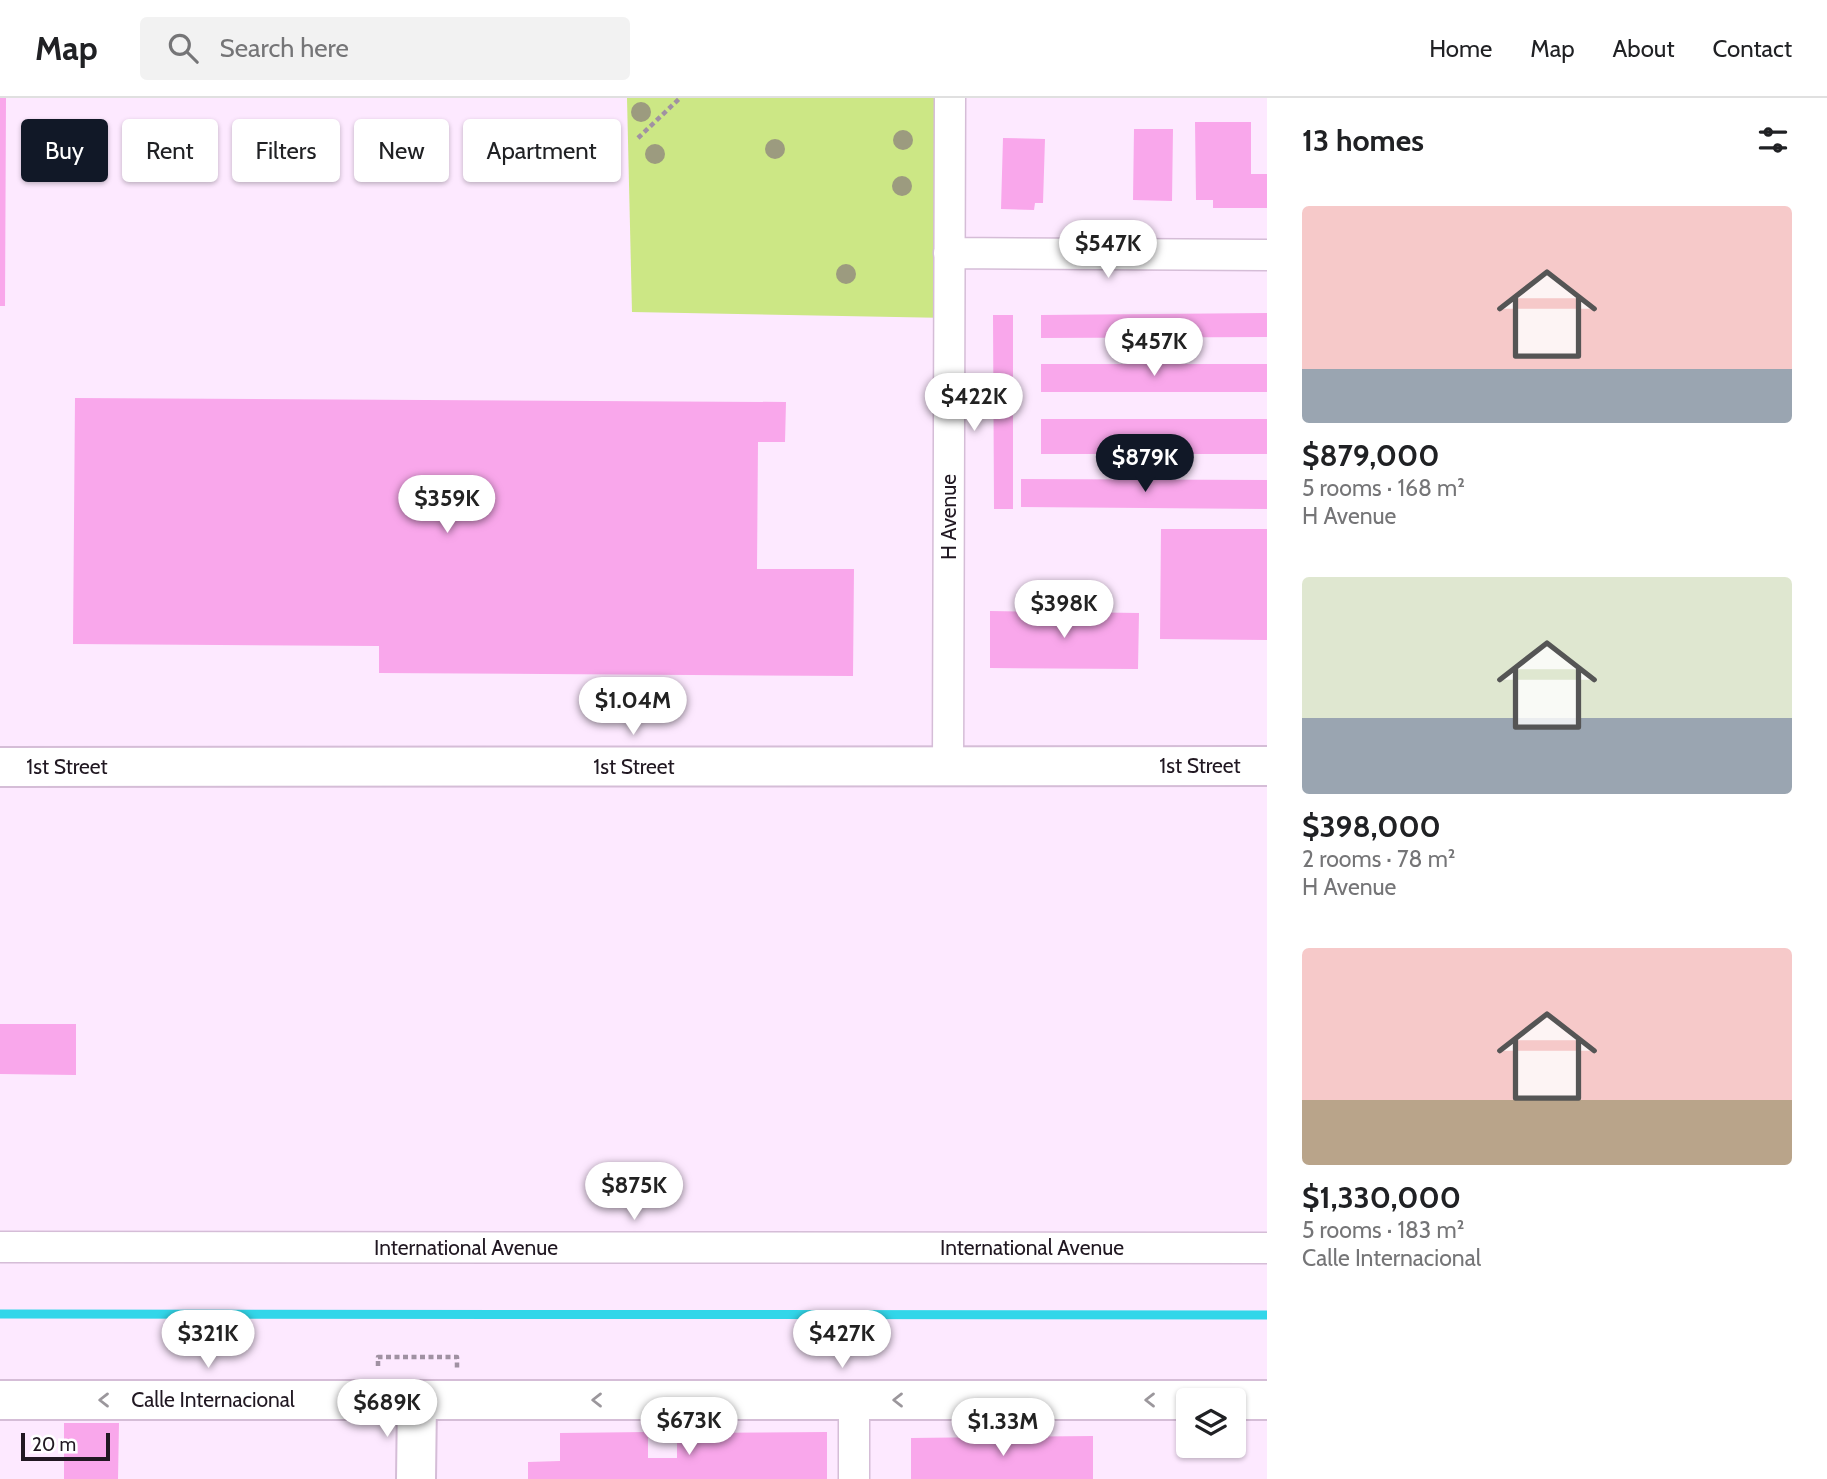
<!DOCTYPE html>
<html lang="en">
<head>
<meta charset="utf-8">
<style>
  :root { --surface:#fff; --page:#f2f2f2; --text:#202124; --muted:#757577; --line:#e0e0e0; --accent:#111827 }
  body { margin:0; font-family:Cabin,sans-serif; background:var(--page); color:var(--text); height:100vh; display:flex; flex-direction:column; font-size:26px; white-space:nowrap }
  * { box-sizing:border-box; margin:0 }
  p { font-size:23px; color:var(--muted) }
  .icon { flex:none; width:38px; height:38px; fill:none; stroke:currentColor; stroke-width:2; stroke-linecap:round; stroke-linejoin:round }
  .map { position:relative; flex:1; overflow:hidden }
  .details { display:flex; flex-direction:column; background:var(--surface); width:560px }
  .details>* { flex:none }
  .banner { position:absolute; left:21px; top:21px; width:665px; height:63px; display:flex; gap:14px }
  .tools { position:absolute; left:1176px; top:1290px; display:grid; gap:14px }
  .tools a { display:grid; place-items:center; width:70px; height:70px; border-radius:7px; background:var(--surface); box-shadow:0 2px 5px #0004; font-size:35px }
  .scale { position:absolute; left:21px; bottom:18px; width:89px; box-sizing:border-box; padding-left:7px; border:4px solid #211822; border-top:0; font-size:19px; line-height:24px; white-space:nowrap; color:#211822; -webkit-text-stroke:5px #fff; paint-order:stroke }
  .price { position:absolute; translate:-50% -60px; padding:0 16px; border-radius:24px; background:#fff; color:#222; font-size:23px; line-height:46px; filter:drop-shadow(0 2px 4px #0008) }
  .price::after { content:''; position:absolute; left:50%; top:42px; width:21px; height:16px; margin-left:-10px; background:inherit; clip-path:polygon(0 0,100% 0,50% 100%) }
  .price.current { background:var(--accent); color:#fff }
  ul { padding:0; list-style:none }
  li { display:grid; align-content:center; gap:14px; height:371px; padding:0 35px }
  li span { display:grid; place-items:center; height:217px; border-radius:7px; color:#555 }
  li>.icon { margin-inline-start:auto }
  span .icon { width:126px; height:126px; fill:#fffc; stroke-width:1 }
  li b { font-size:30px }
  h2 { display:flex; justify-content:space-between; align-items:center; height:84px; padding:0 35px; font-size:30px }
  .chip { padding:0 24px; border-radius:7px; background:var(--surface); box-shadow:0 2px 5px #0004; font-size:24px; line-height:63px }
  .chip.current { background:var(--accent); color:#fff }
  header { display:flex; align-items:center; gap:42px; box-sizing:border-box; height:98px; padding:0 35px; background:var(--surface); border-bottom:2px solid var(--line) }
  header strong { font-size:33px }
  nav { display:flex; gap:38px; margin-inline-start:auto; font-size:24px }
  .search { width:490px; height:63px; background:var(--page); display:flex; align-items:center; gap:18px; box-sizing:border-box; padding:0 24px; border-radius:7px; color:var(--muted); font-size:26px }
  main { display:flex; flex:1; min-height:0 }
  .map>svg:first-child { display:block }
  .green { fill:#cce785 }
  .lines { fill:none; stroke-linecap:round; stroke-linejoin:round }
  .stream { stroke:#32d6e9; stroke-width:9 }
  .building { fill:#f9a7eb }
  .minor-casing { stroke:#d5bdd7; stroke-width:33 }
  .secondary-casing { stroke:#d5bdd7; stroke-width:42 }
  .path { stroke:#a091a2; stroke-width:4.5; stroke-dasharray:5 3.5; stroke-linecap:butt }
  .minor { stroke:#fff; stroke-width:30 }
  .secondary { stroke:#fff; stroke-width:38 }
  .tree { fill:#9c9b7f }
  .oneway { stroke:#9b979c }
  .labels { text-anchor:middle; stroke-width:6; stroke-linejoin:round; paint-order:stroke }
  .street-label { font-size:21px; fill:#211822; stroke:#fff }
</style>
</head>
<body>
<header>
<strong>Map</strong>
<div class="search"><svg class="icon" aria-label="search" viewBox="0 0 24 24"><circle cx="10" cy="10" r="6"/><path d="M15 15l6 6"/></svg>Search here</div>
<nav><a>Home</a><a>Map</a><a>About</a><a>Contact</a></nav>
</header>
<main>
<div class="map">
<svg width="1267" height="1381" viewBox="0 0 1267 1381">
  <rect width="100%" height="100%" fill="#fde9ff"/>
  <path class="green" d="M627,0H950L949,220L632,214Z"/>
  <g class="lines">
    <path class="stream" d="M0,1216L1267,1217"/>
  </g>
  <path class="building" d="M0,0H6L5,208H0Z
    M1195,24H1251V76H1267V110H1213V102H1196Z
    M1134,31H1173L1172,103L1133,102Z
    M1003,40L1045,41L1043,105H1035L1034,112L1001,111Z
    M1267,215V239L1041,240V217Z
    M993,217H1013V411H994Z
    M1041,266H1267V294H1041Z
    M75,300L786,304L785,344H758L757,471H854L853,578L379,575V548L73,546Z
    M1041,321H1267V356H1041Z
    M1021,381L1267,382V411L1021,409Z
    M1161,431H1267V542L1160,541Z
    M990,513L1139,515L1138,571L990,570Z
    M0,926H76V977L0,976Z
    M64,1325H119L118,1381H64Z
    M648,1334V1360H677V1335L827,1334V1381H528V1364L560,1363V1335Z
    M1093,1338V1381H911V1340Z"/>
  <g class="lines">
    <g class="minor-casing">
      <path id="minor" d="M949,155L1267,157
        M948,669L950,0
        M0,1149L1267,1150
        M854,1302V1381"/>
    </g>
    <g class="secondary-casing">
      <path id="secondary" d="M0,669L1267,668
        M0,1302H1267
        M416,1381L417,1302"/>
    </g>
    <path class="path" d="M638,40L680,0
      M378,1268V1259H457V1270"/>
    <use href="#minor" class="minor"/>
    <use href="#secondary" class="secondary"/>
  </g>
  <g class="tree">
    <circle cx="641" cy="14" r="10"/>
    <circle cx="903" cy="42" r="10"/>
    <circle cx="775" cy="51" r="10"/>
    <circle cx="655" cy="56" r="10"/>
    <circle cx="902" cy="88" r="10"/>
    <circle cx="846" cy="176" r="10"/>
  </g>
  <defs><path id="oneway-chevron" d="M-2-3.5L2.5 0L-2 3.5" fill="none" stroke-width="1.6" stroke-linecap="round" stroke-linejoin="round" transform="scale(1.75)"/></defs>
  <g class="oneway">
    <use href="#oneway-chevron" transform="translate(104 1302) rotate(180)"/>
    <use href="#oneway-chevron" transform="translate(597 1302) rotate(180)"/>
    <use href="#oneway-chevron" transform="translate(898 1302) rotate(180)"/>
    <use href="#oneway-chevron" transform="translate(1150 1302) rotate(180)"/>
  </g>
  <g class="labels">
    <g class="street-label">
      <text transform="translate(949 419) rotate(-90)" y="7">H Avenue</text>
      <text x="1200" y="675">1st Street</text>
      <text x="67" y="676">1st Street</text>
      <text x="634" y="676">1st Street</text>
      <text x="466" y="1157">International Avenue</text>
      <text x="1032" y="1157">International Avenue</text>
      <text x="213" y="1309">Calle Internacional</text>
    </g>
  </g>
</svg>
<div class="tools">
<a><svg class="icon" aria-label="layers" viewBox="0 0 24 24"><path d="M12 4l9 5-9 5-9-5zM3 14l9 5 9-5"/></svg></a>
</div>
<div class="scale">20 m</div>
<b class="price" style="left:1108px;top:182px">$547K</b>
<b class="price" style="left:1154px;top:280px">$457K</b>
<b class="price" style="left:974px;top:335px">$422K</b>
<b class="price current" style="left:1145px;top:396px">$879K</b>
<b class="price" style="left:447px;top:437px">$359K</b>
<b class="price" style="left:1064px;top:542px">$398K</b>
<b class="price" style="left:633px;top:639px">$1.04M</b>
<b class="price" style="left:634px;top:1124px">$875K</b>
<b class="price" style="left:208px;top:1272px">$321K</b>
<b class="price" style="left:842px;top:1272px">$427K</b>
<b class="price" style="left:387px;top:1341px">$689K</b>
<b class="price" style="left:689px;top:1359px">$673K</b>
<b class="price" style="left:1003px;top:1360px">$1.33M</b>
<div class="banner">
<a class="chip current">Buy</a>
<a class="chip">Rent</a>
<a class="chip">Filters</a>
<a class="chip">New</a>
<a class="chip">Apartment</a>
</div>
</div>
<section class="details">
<h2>13 homes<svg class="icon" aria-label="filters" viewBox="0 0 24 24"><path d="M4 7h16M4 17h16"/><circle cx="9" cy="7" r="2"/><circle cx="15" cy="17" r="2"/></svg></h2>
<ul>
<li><span style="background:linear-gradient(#f6c9c9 75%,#9aa5b1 0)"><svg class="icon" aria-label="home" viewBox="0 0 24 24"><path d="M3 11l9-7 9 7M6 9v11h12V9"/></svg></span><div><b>$879,000</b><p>5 rooms · 168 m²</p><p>H Avenue</p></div></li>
<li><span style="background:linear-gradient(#dfe7d0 65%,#9aa5b1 0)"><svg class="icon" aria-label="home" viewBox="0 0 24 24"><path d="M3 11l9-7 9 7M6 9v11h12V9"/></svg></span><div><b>$398,000</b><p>2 rooms · 78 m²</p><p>H Avenue</p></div></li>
<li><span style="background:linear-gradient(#f6c9c9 70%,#b9a48a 0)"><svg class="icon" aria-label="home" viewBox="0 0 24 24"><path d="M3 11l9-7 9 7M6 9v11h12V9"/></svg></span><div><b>$1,330,000</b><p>5 rooms · 183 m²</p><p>Calle Internacional</p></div></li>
</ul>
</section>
</main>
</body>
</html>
